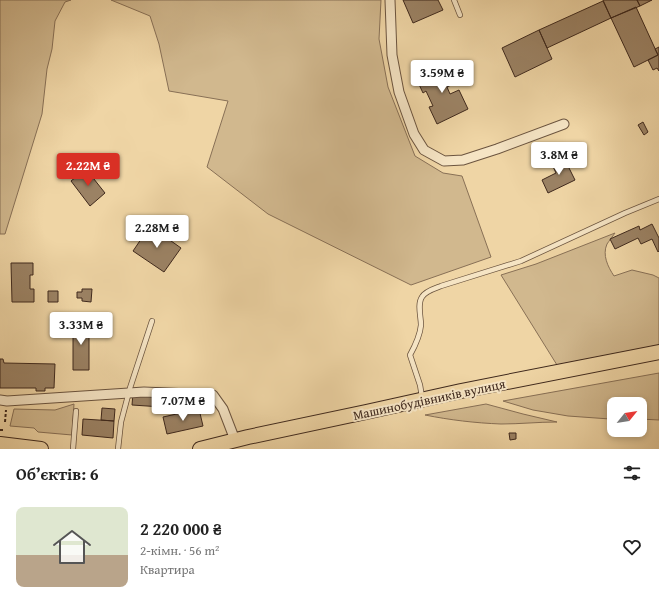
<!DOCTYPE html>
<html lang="uk">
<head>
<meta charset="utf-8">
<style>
  :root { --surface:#fff; --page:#f2f2f2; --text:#222; --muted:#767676; --accent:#d93025 }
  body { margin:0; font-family:"Gentium Book Plus",serif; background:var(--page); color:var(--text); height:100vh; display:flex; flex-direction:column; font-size:15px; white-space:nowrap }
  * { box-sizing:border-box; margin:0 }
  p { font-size:13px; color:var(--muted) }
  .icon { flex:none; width:22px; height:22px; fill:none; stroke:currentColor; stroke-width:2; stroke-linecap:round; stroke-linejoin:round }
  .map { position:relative; height:449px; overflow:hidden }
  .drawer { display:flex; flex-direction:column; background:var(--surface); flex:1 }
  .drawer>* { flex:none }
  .needle { width:26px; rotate:60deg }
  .controls { position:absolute; left:607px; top:397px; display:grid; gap:8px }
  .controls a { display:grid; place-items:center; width:40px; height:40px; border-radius:8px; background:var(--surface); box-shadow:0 2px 6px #0003; font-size:20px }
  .price { position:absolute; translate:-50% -34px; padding:0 9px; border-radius:4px; background:#fff; color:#222; font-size:13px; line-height:26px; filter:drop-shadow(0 1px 2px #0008) }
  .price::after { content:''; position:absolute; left:50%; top:24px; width:12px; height:9px; margin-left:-6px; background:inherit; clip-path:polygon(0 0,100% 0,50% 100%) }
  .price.current { background:var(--accent); color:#fff }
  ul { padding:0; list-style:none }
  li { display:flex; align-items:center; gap:12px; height:100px; padding:0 16px }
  li span { display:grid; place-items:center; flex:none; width:112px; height:80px; border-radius:8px; color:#555 }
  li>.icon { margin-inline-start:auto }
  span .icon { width:48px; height:48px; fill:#fffc; stroke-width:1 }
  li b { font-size:17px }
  h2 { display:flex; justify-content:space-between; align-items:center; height:48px; padding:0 16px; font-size:17px }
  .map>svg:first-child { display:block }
  .green { fill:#d1b88e; stroke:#887056 }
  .building { fill:#9b8264; stroke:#3f291d }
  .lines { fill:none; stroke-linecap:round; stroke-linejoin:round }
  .lane-casing { stroke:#6b543f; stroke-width:6 }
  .street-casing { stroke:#6b543f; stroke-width:11 }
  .primary-casing { stroke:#3f291d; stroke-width:16 }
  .path { stroke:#3f291d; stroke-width:2; stroke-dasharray:3 2; stroke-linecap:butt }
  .lane { stroke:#f5e4c4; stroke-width:4.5 }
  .street { stroke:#f5e4c4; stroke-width:9 }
  .primary { stroke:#efd5a5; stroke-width:14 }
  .labels { text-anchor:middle; stroke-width:4; stroke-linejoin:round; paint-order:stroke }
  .street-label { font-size:13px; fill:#3f291d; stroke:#f5e4c4 }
</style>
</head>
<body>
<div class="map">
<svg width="659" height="449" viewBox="0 0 659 449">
  <rect width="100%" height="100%" fill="#efd5a5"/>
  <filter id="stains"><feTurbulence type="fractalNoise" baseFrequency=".005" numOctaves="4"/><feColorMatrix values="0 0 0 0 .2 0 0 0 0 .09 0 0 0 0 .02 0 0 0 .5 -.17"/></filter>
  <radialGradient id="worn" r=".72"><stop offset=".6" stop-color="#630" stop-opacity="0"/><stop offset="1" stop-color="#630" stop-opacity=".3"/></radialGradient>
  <path class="green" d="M0,0H71L65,2L55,21L52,49L47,69L42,114L5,234H0Z
    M111,0H381L379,39L388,87L415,156L443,173L462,176L491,257L411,285L268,214L207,167L228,101L169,91L159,44L150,16Z
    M615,233C612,237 609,241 607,244C602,255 608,267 614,276L632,270L653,275L659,278V345L557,365L501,275L536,264Z
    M659,373V420L640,419V404H614V419H610L568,416L533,410L503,401Z
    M74,404L72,435L38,432L34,428L10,426L14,409L55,410Z
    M486,404L523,414L557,422C538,422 520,424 501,424C475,423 450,420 425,415Z"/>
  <path class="building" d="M403,0H438L443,10L413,23Z
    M603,0H637L640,6L611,18Z
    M637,0H652L640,6Z
    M603,1L611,18L547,48L539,30Z
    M636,7L658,55L634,67L611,18Z
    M539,30L552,59L515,77L502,48Z
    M659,47V71L657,68L653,70L648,60L658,55L655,49Z
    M446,64L455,83L447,87L450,94L459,90L468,109L437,124L429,107L433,106L426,91L423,93L416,78Z
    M643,122L648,132L644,135L638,125Z
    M563,156L575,180L548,193L542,180L556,173L551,162Z
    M86,169L105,193L90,206L71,181Z
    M652,224L659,238V251L658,252L652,239L641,244L638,238L615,249L610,239L639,226L640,230Z
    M150,226L181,248L164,272L133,251Z
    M11,263H33V275H30V289H34V302H12Z
    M82,289H92L91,302L82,301V298H77V292H82Z
    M48,291H58V302H48Z
    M73,323H89V370H73Z
    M0,359H3L4,363L55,364L54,388H45V391H36V388H0Z
    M133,393L163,395L162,407L132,405Z
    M102,408L115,409L114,421L101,420Z
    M199,409L203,426L167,434L163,417Z
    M83,419L114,421L113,438L82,435Z
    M509,433H516V439L510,440Z"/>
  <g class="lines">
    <g class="lane-casing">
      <path id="lane" d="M454,0L460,15
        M422,397L420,385L410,355C415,346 420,336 421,325C421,317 417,304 422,297C425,291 436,288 441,286L521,261L625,213L659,199
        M73,449L76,411
        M118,449L121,422L130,388L152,321"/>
    </g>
    <g class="street-casing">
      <path id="street" d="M390,0L392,55L399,92L414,134L424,150L444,161L463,160L497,149L564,124
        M0,400L7,401L144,392L213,395L223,409L235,440"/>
    </g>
    <g class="primary-casing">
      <path id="primary" d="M0,444L41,449
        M200,449L248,437L366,412L461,391L659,352"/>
    </g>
    <path class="path" d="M5,422L6,410
      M0,430H5"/>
    <use href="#lane" class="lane"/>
    <use href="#street" class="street"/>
    <use href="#primary" class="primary"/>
  </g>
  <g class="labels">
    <g class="street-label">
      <text transform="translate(429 399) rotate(-12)" y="5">Машинобудівників вулиця</text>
    </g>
  </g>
  <rect width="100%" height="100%" filter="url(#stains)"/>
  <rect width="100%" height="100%" fill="url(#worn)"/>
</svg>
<div class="controls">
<a><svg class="needle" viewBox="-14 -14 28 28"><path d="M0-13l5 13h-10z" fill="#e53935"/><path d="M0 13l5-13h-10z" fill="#767676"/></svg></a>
</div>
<b class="price" style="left:442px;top:94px">3.59M ₴</b>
<b class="price" style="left:559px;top:176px">3.8M ₴</b>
<b class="price current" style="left:88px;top:187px">2.22M ₴</b>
<b class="price" style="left:157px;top:249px">2.28M ₴</b>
<b class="price" style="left:81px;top:346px">3.33M ₴</b>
<b class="price" style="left:183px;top:422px">7.07M ₴</b>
</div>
<section class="drawer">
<h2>Об’єктів: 6<svg class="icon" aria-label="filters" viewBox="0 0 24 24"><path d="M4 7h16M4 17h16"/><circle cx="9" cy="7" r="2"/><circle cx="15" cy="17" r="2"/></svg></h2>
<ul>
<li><span style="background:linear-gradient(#dfe7d0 60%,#b9a48a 0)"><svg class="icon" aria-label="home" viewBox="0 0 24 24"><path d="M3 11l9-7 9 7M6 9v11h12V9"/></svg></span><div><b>2 220 000 ₴</b><p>2-кімн. · 56 m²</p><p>Квартира</p></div><svg class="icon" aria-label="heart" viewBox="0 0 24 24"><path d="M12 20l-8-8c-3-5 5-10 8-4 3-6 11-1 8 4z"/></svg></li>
</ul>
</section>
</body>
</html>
